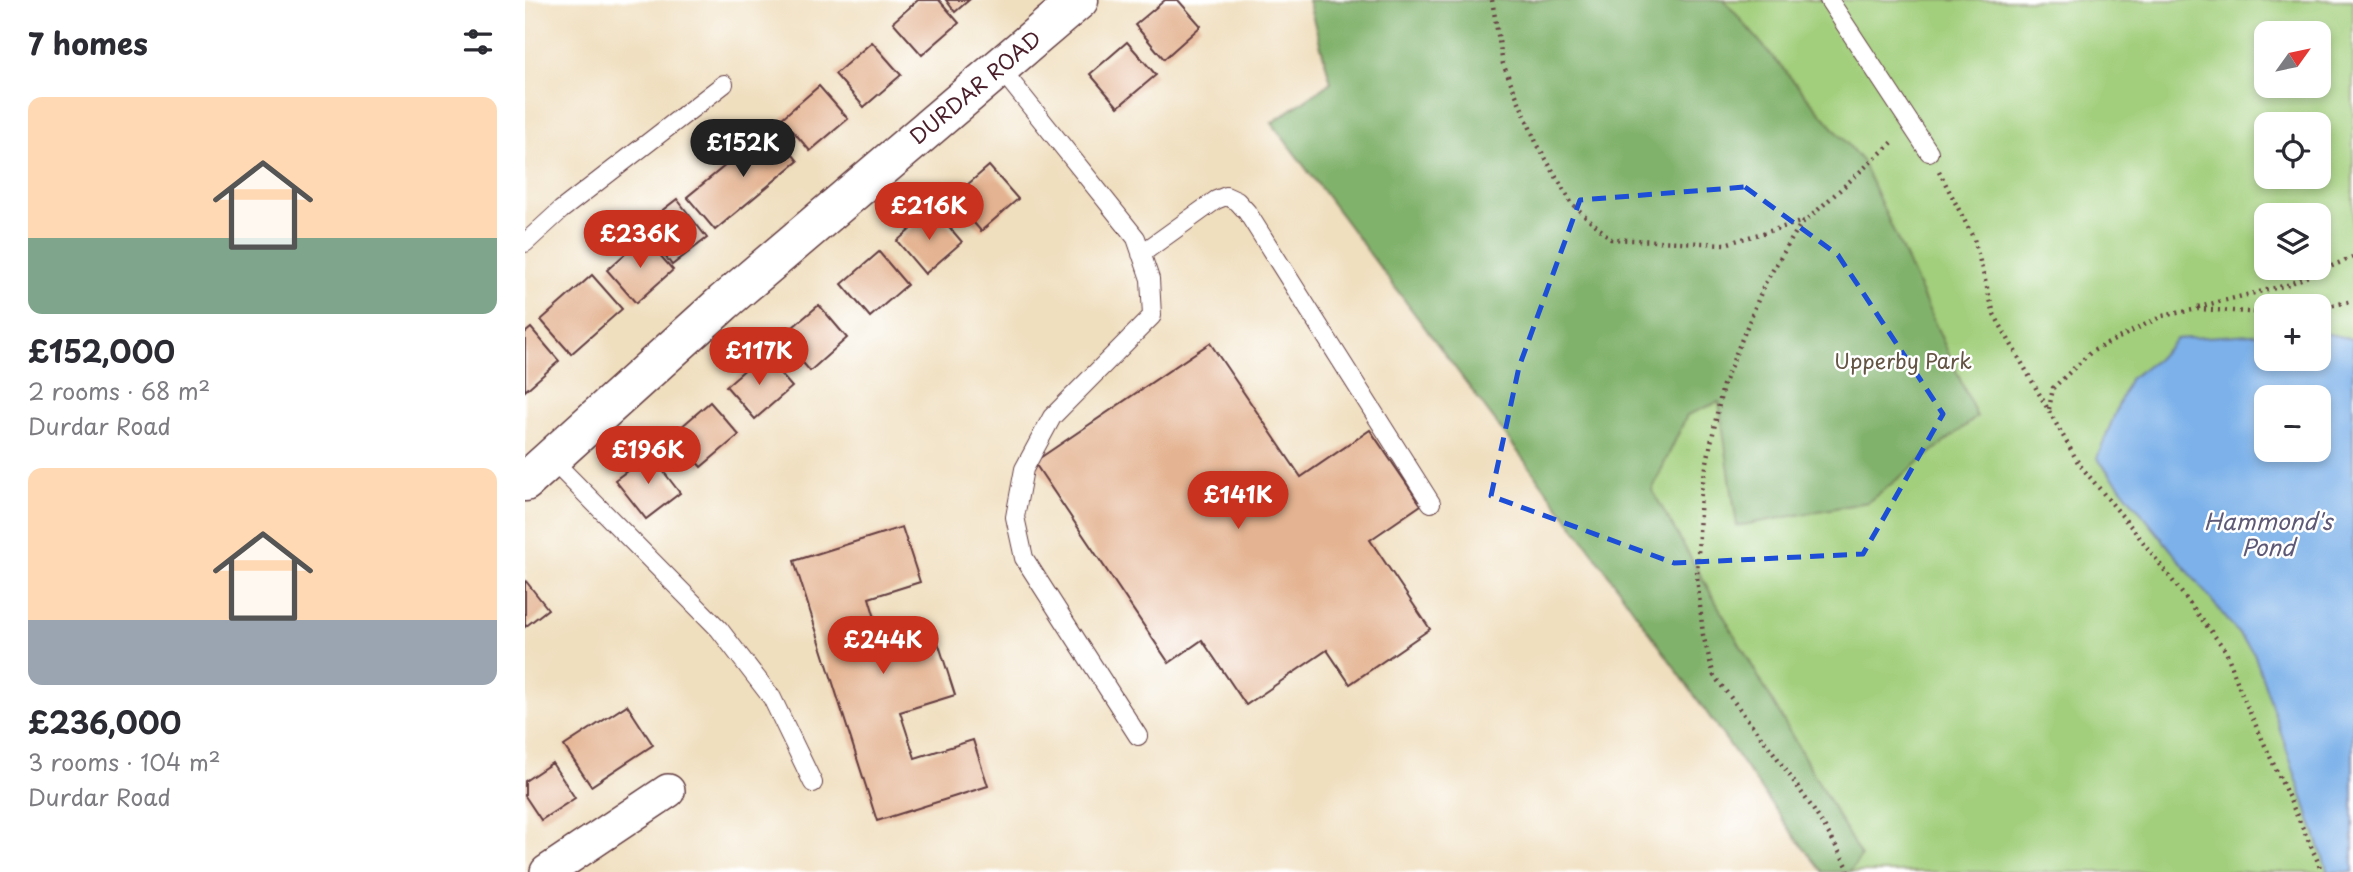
<!DOCTYPE html>
<html lang="en">
<head>
<meta charset="utf-8">
<style>
  :root { --surface:#fff; --page:#f2f2f3; --text:#2b2b33; --muted:#7c7c81; --accent:#c8321e }
  body { margin:0; font-family:"Playpen Sans",sans-serif; background:var(--page); color:var(--text); height:100vh; display:flex; flex-direction:column; font-size:26px; white-space:nowrap }
  * { box-sizing:border-box; margin:0 }
  p { font-size:23px; color:var(--muted) }
  .icon { flex:none; width:38px; height:38px; fill:none; stroke:currentColor; stroke-width:2; stroke-linecap:round; stroke-linejoin:round }
  .map { position:relative; flex:1; overflow:hidden }
  .details { display:flex; flex-direction:column; background:var(--surface); width:525px }
  .details>* { flex:none }
  .needle { width:46px; rotate:57deg }
  .controls { position:absolute; left:1729px; top:21px; display:grid; gap:14px }
  .controls a { display:grid; place-items:center; width:77px; height:77px; border-radius:14px; background:var(--surface); box-shadow:0 4px 10px #0003; font-size:35px }
  .price { position:absolute; translate:-50% -60px; padding:0 16px; border-radius:24px; background:var(--accent); color:#fff; font-size:23px; line-height:46px; filter:drop-shadow(0 2px 4px #0008) }
  .price::after { content:''; position:absolute; left:50%; top:42px; width:21px; height:16px; margin-left:-10px; background:inherit; clip-path:polygon(0 0,100% 0,50% 100%) }
  .price.current { background:#222; color:#fff }
  ul { padding:0; list-style:none }
  li { display:grid; align-content:center; gap:14px; height:371px; padding:0 28px }
  li span { display:grid; place-items:center; height:217px; border-radius:14px; color:#555 }
  li>.icon { margin-inline-start:auto }
  span .icon { width:126px; height:126px; fill:#fffc; stroke-width:1 }
  li b { font-size:30px }
  h2 { display:flex; justify-content:space-between; align-items:center; height:84px; padding:0 28px; font-size:30px }
  main { display:flex; flex:1; min-height:0 }
  .map>svg:first-child { display:block }
  .green { fill:#a2cf7c; stroke:#767754; stroke-width:2; fill-rule:evenodd }
  .forest { fill:#81b26c; stroke:#66684c; stroke-width:2 }
  .water { fill:#7bb1e9; stroke:#62688a; stroke-width:2; fill-rule:evenodd }
  .building { fill:#e4b391 }
  .lines { fill:none; stroke-linecap:round; stroke-linejoin:round }
  .service-casing { stroke:#633c41; stroke-width:20 }
  .minor-casing { stroke:#633c41; stroke-width:36 }
  .tertiary-casing { stroke:#633c41; stroke-width:41 }
  .path { stroke:#633c41; stroke-width:4.5; stroke-dasharray:2 5; stroke-linecap:butt }
  .service { stroke:#fff; stroke-width:18 }
  .minor { stroke:#fff; stroke-width:33 }
  .tertiary { stroke:#fff; stroke-width:38 }
  .marked { fill:none; stroke:#1d4ed8; stroke-width:5; stroke-dasharray:14 9; stroke-linejoin:round }
  .labels { text-anchor:middle; stroke-width:5; stroke-linejoin:round; paint-order:stroke }
  .street-label { font-size:21px; fill:#4a1f2b; stroke:#fff }
  .park-label { font-size:21px; fill:#645443; stroke:#fff }
  .water-label { font-size:23px; font-style:italic; fill:#5e5977; stroke:#fff }
</style>
</head>
<body>
<main>
<section class="details">
<h2>7 homes<svg class="icon" aria-label="filters" viewBox="0 0 24 24"><path d="M4 7h16M4 17h16"/><circle cx="9" cy="7" r="2"/><circle cx="15" cy="17" r="2"/></svg></h2>
<ul>
<li><span style="background:linear-gradient(#ffd9b3 65%,#7fa58c 0)"><svg class="icon" aria-label="home" viewBox="0 0 24 24"><path d="M3 11l9-7 9 7M6 9v11h12V9"/></svg></span><div><b>£152,000</b><p>2 rooms · 68 m²</p><p>Durdar Road</p></div></li>
<li><span style="background:linear-gradient(#ffd9b3 70%,#9aa5b1 0)"><svg class="icon" aria-label="home" viewBox="0 0 24 24"><path d="M3 11l9-7 9 7M6 9v11h12V9"/></svg></span><div><b>£236,000</b><p>3 rooms · 104 m²</p><p>Durdar Road</p></div></li>
</ul>
</section>
<div class="map">
<svg width="1828" height="872" viewBox="0 0 1828 872">
  <rect width="100%" height="100%" fill="#fff"/>
  <filter id="ink" filterUnits="userSpaceOnUse"><feTurbulence type="fractalNoise" baseFrequency=".0143" numOctaves="2"/><feDisplacementMap in="SourceGraphic" scale="14" xChannelSelector="R" yChannelSelector="G"/><feConvolveMatrix kernelMatrix="1 2 1 2 8 2 1 2 1" color-interpolation-filters="sRGB"/></filter>
  <filter id="wash" filterUnits="userSpaceOnUse"><feTurbulence type="fractalNoise" baseFrequency=".00686" numOctaves="4" result="noise"/><feDisplacementMap in="SourceGraphic" scale="28" xChannelSelector="R" yChannelSelector="G"/><feGaussianBlur stdDeviation="1.57" result="paint"/><feColorMatrix in="noise" values="0 0 0 0 0 0 0 0 0 0 0 0 0 0 0 0 0 1.4 0 .05"/><feComposite in="paint" operator="in"/></filter>
  <g filter="url(#wash)">
    <rect width="100%" height="100%" fill="#f0dfbf"/>
    <path class="green" d="M783,0H1828V872H1298L1268,834L1062,544L747,123L806,82ZM1741,33H1794V86H1741ZM1741,124H1794V177H1741ZM1741,215H1794V268H1741ZM1741,306H1794V359H1741ZM1741,397H1794V450H1741Z"/>
    <path class="forest" d="M783,0H1199L1337,161L1452,417L1343,502L1212,526L1194,402L1162,415L1127,490L1336,857L1324,872H1298L1268,834L1062,544L747,123L806,82Z"/>
    <path class="water" d="M1794,332L1828,339V872H1803L1729,653L1572,458L1604,379L1631,360L1651,339L1741,333V359H1794ZM1741,397H1794V450H1741Z"/>
    <g id="blocks">
      <path class="building" d="M393,0H414L434,23L397,55L368,22Z
        M421,0H444L430,12Z
        M640,0H653L676,26L639,59L610,25Z
        M347,42L376,75L339,107L310,74Z
        M602,42L631,75L593,107L565,74Z
        M294,86L323,119L285,151L257,118Z
        M246,128L273,161L190,230L162,197Z
        M464,166L493,199L456,231L427,198Z
        M152,199L182,238L147,265L117,226Z
        M409,209L437,242L400,274L372,241Z
        M119,237L148,270L111,303L82,270Z
        M354,252L382,285L345,317L317,284Z
        M67,275L97,309L46,354L16,320Z
        M294,305L322,338L285,371L256,337Z
        M6,328L34,361L0,391V333Z
        M685,343L776,477L845,430L896,505L845,540L905,629L825,684L802,650L721,705L677,640L644,663L509,462Z
        M238,354L267,387L230,419L201,386Z
        M185,402L214,435L176,467L148,434Z
        M125,454L155,493L121,519L90,480Z
        M377,527L395,582L344,598L362,658L413,642L430,695L375,712L390,758L448,740L463,786L352,821L269,561Z
        M0,580L23,609L0,627Z
        M102,705L128,745L66,786L39,746Z
        M27,763L50,798L16,820L0,796V781Z"/>
    </g>
  </g>
  <g filter="url(#ink)">
    <use href="#blocks" fill-opacity="0" stroke="#633c41" stroke-width="2"/>
    <g class="lines">
      <g class="service-casing">
        <path id="service" d="M1304,0L1404,152
          M475,68L611,238L625,279L627,316L527,417L499,469L490,517L499,558L613,736
          M0,243L36,210L199,84
          M616,254L691,200L701,196L712,201L722,212L906,503
          M26,459L194,629L247,698L288,783"/>
      </g>
      <g class="minor-casing">
        <path id="minor" d="M22,872L143,791"/>
      </g>
      <g class="tertiary-casing">
        <path id="tertiary" d="M0,482L199,302L554,0"/>
      </g>
      <path class="path" d="M967,0L978,64L1011,142L1047,204L1086,239L1200,244L1279,221
        M1414,171L1449,239L1469,314L1554,464L1612,534L1701,651L1717,695L1794,864L1795,872
        M1673,307L1762,285L1828,257
        M1794,308L1828,301
        M1524,409L1528,388L1566,352L1637,316L1673,309L1741,313
        M1323,872L1322,866L1307,839L1286,806L1251,756L1189,676L1178,635L1172,576L1176,491L1198,385L1240,283L1274,227L1370,140"/>
      <use href="#service" class="service"/>
      <use href="#minor" class="minor"/>
      <use href="#tertiary" class="tertiary"/>
    </g>
  </g>
  <path class="marked" d="M1220,187L1313,255L1418,414L1338,554L1149,563L966,496L994,367L1055,200Z"/>
  <g class="labels">
    <g class="street-label">
      <text transform="translate(451 88) rotate(-40)" y="7">DURDAR ROAD</text>
    </g>
    <g class="park-label">
      <text x="1378" y="369">Upperby Park</text>
    </g>
    <g class="water-label">
      <text x="1743" y="530">Hammond's<tspan x="1743" dy="26">Pond</tspan></text>
    </g>
  </g>
</svg>
<div class="controls">
<a><svg class="needle" viewBox="-14 -14 28 28"><path d="M0-13l5 13h-10z" fill="#e53935"/><path d="M0 13l5-13h-10z" fill="#7c7c81"/></svg></a>
<a><svg class="icon" aria-label="locate" viewBox="0 0 24 24"><circle cx="12" cy="12" r="6"/><path d="M12 2v4M12 18v4M2 12h4M18 12h4"/></svg></a>
<a><svg class="icon" aria-label="layers" viewBox="0 0 24 24"><path d="M12 4l9 5-9 5-9-5zM3 14l9 5 9-5"/></svg></a>
<a>+</a>
<a>−</a>
</div>
<b class="price current" style="left:218px;top:179px">£152K</b>
<b class="price" style="left:404px;top:242px">£216K</b>
<b class="price" style="left:115px;top:270px">£236K</b>
<b class="price" style="left:234px;top:387px">£117K</b>
<b class="price" style="left:123px;top:486px">£196K</b>
<b class="price" style="left:713px;top:531px">£141K</b>
<b class="price" style="left:358px;top:676px">£244K</b>
</div>
</main>
</body>
</html>
